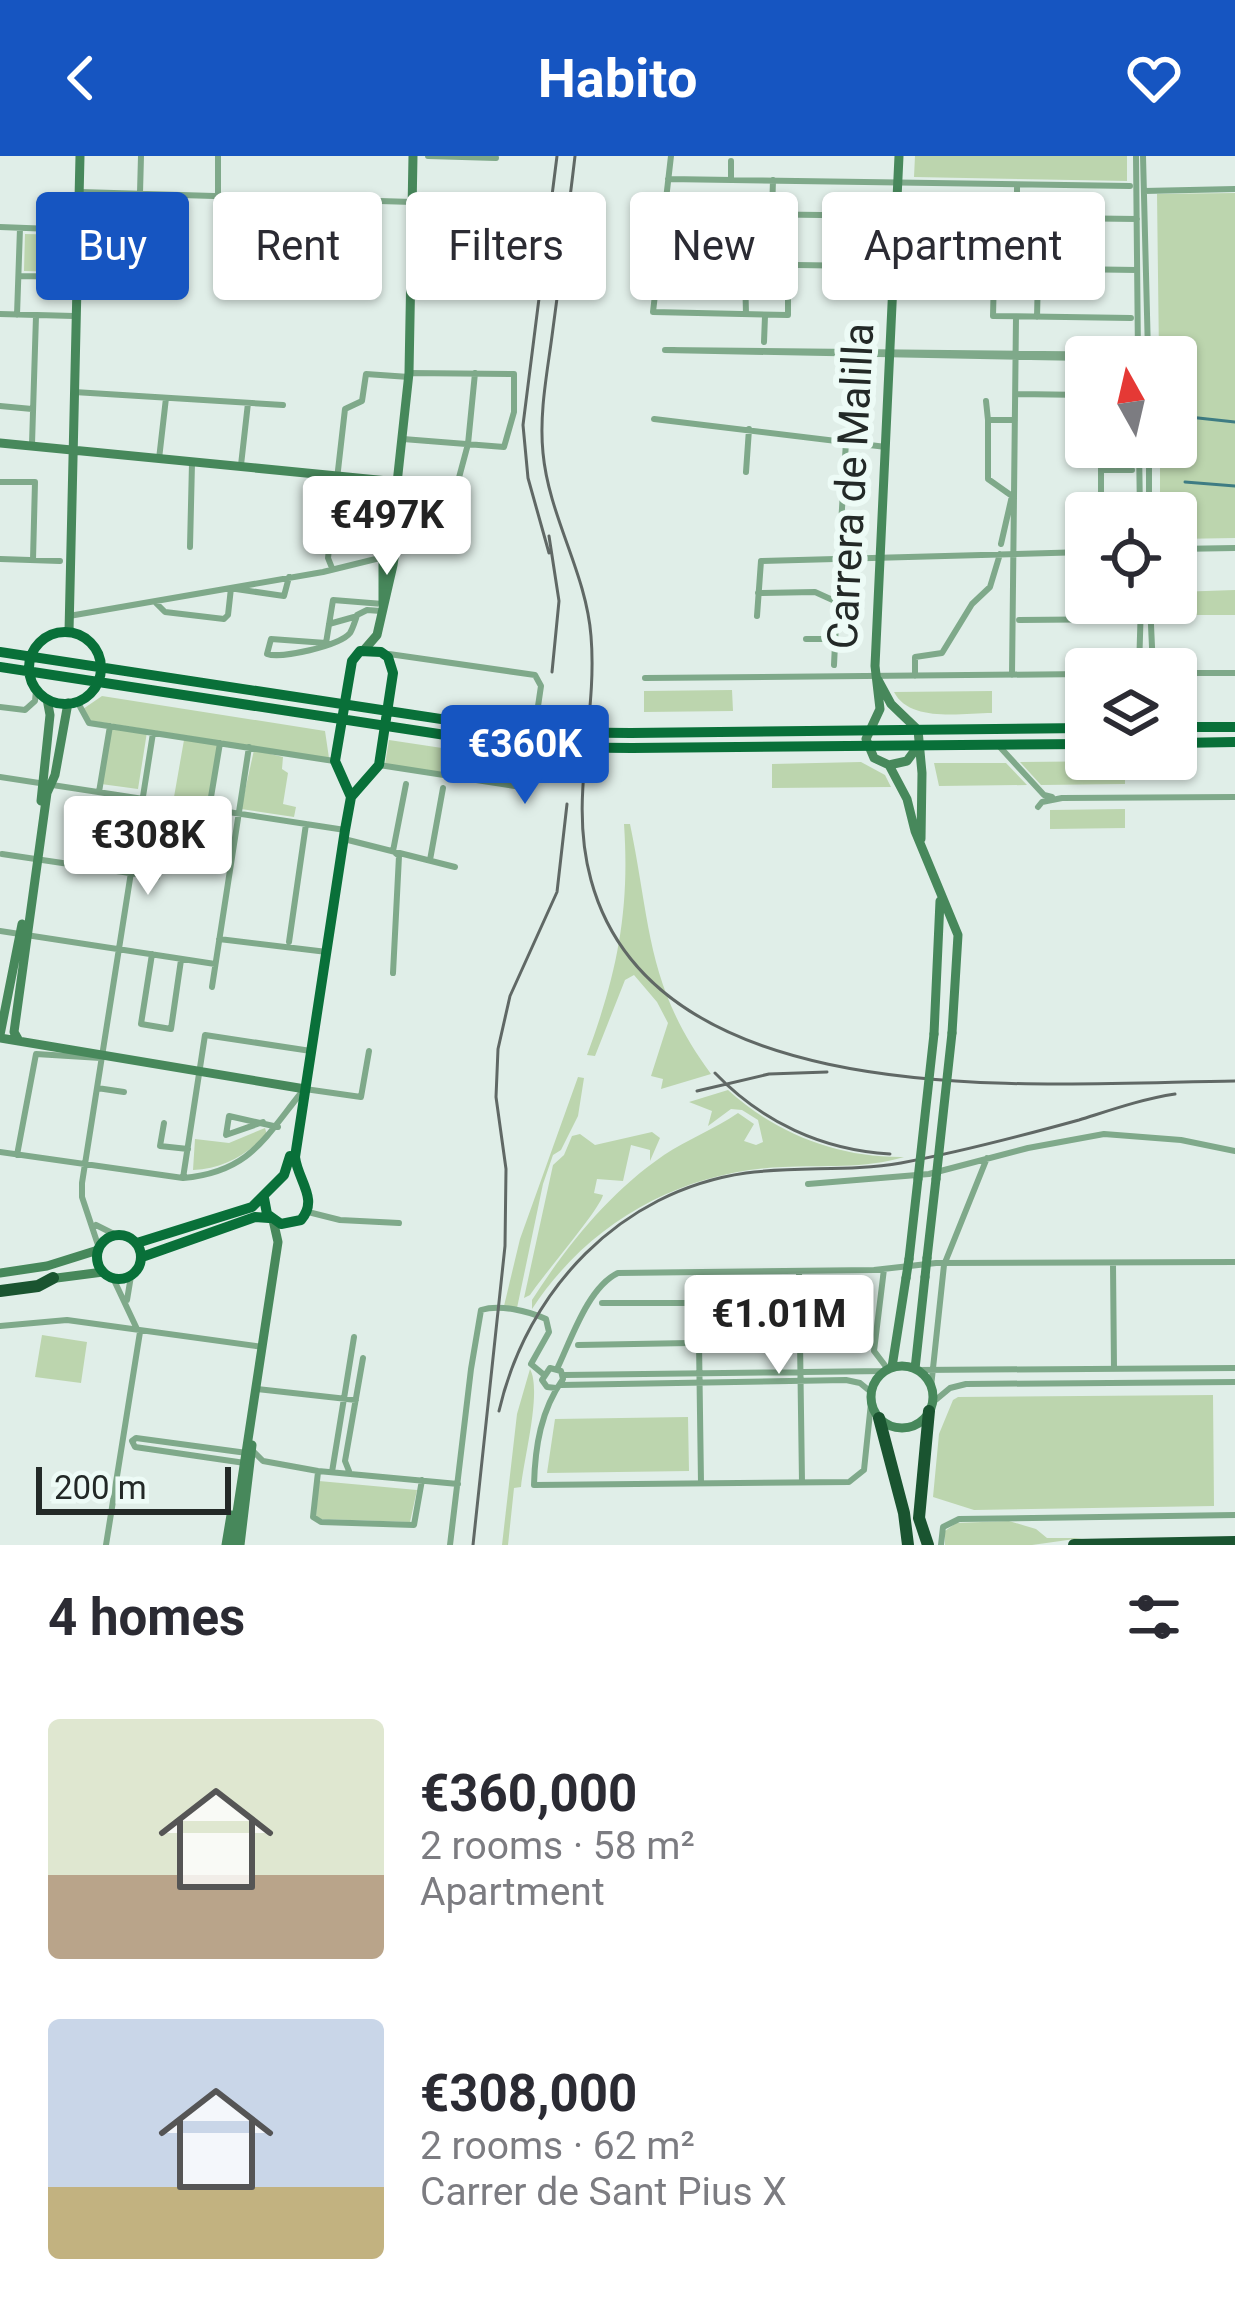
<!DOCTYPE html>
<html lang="en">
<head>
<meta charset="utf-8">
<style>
  :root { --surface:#fff; --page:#f2f2f3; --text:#2b2b33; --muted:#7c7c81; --accent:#1655c1 }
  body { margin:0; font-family:Roboto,sans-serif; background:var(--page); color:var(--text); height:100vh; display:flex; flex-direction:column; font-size:45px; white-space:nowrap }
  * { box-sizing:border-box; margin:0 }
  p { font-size:39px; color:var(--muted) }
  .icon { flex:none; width:66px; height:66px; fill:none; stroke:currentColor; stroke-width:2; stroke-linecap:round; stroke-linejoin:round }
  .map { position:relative; height:1389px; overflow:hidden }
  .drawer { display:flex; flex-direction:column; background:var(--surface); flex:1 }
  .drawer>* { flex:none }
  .hud { position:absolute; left:36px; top:36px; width:1164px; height:108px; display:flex; gap:24px }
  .needle { width:78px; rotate:352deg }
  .tools { position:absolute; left:1065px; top:180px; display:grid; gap:24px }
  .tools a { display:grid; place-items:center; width:132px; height:132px; border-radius:12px; background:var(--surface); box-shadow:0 3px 9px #0004; font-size:60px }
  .scale { position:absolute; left:36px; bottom:30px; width:195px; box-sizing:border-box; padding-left:12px; border:6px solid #232927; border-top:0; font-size:33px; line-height:42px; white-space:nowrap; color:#232927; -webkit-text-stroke:9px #edfbf6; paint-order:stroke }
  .price { position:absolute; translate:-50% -102px; padding:0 27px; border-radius:12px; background:#fff; color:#222; font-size:39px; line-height:78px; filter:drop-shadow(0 3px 6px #0008) }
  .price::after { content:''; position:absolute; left:50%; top:72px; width:36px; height:27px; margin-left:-18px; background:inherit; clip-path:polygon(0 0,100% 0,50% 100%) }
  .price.on { background:var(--accent); color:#fff }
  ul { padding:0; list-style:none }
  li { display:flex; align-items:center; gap:36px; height:300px; padding:0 48px }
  li span { display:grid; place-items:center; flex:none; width:336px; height:240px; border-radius:12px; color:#555 }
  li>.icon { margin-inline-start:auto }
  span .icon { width:144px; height:144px; fill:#fffc; stroke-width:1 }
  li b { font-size:51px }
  h2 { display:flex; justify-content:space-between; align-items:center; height:144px; padding:0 48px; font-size:51px }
  .pill { padding:0 42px; border-radius:12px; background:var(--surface); box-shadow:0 3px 9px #0004; font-size:42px; line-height:108px }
  .pill.on { background:var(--accent); color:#fff }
  header { display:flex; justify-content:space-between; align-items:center; height:156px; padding:0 48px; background:var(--accent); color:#fff; font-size:54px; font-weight:700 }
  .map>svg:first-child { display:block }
  .green { fill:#bcd5ae }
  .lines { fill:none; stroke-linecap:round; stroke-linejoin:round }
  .stream { stroke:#3e7c83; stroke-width:3 }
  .street { stroke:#7fa98a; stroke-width:6 }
  .secondary { stroke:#47885b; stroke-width:9 }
  .primary { stroke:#097039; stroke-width:10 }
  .highway { stroke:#1a5430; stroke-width:12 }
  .rail { stroke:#606865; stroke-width:3 }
  .secondary-bridge { stroke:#47885b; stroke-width:9 }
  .primary-bridge { stroke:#097039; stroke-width:10 }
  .labels { text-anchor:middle; stroke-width:12; stroke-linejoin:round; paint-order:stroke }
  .street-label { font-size:42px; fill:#232927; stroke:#edfbf6 }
</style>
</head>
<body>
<header><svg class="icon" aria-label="back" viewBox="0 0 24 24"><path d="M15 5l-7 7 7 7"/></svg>Habito<svg class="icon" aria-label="heart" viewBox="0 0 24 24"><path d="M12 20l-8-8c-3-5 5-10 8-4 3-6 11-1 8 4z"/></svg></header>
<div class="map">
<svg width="1235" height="1389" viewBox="0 0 1235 1389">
  <rect width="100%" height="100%" fill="#e0eee8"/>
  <path class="green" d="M915,0H1127V25L914,21Z
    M1235,37V382L1176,383V357H1160V291H1176V201H1159L1157,38Z
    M25,78L70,79L69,116L24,115Z
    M1235,434V459H1162V447H1176V436Z
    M732,534L733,555L644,556V535Z
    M992,535V557C962,557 910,567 894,536Z
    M102,540L325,575L329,602L87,564L83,553Z
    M110,571L147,576L138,633L101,628Z
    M184,584L219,589L210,647L174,641Z
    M389,584L528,605L525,623L518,629L385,608Z
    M254,594L283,601L282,613L288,617L283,648L296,651L294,661L241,653Z
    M1125,605V628L1041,629L1020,606Z
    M861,606L885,619L891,631L772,632V608Z
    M934,607H1006L1027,629L939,630Z
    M1125,653V672L1050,673V654Z
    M624,668H630C651,769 646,830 711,918L661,933L663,923L651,920L668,867L657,846L634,819L625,824L595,900L587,899C617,818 630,755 624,668Z
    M578,921L584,922L578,960L561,994L553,999L543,1028L517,1152L504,1150L520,1083Z
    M728,934C776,978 839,1002 904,1001C865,1013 822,1009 783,1011C681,1015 588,1067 532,1153V1144C567,1089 610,1036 664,999C688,983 715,973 738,957L754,968L744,985L756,989L763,986L758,964L742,954L731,953L708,970L712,955L689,946Z
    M265,972L267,979C245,999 223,1013 193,1014L195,983L229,987Z
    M652,976L660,982L650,1005V994L631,989L623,1025L597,1023L594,1037L603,1039C600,1053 544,1118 530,1139L524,1142L553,1009L564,999L572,980L580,978L595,989Z
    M42,1179L87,1186L81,1227L35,1221Z
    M530,1213C542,1235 524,1301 521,1331L514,1332L508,1389H502L517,1258Z
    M1213,1239L1214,1350L974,1354L933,1341L939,1278L953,1244L958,1241Z
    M688,1261L689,1315L547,1317L555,1263Z
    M319,1325L417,1334L410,1366L321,1363L316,1360Z
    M1009,1365L1036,1373L1047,1382H1082L1032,1389H945V1375L956,1367Z"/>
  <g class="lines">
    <path class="stream" d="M1185,308L1189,261L1235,266
      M1185,326L1235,330"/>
    <path class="street" d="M428,0L496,2
      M671,0L653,156L788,159V117
      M1136,0L1138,200
      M1143,0L1148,197
      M668,23L1130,30
      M731,24V5
      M1144,35L1235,33
      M80,36L413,46
      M140,37L141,0
      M218,40V0
      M664,57L1137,63
      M772,57L773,24
      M1017,61V29
      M0,71L78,74
      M745,100L746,58
      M789,101L790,58
      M994,103L995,61
      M1038,104L1039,62
      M658,107L1137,114
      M745,117L746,158
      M19,120L77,121
      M994,120L993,160L1131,162
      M0,158L74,160
      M17,159L20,72
      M1037,161L1038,120
      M764,186L765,160
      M1086,202L665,194L1148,199
      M74,236L283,249
      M1018,238L1086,239
      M986,245L988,264
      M0,250L32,253
      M654,263L886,291
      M403,283L504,291L514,256V218L409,217
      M32,288L36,160
      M1139,291L1140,357
      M1149,291V357
      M159,303L166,242
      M241,309L248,247
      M1101,314H1132
      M746,316L749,273
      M0,326H35L33,404
      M1101,357V291
      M446,370L468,288L475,217
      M331,373L369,377
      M1001,388L1012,340L988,323V264H1015
      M190,391L192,307
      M1176,393L1235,392
      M839,402L846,286
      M0,403L60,405
      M332,412L328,402L345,253L362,245L366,218L409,221
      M236,433L284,440L289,421
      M758,437L815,436L837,446L834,509
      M155,446L165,456L224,463L228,459L231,432
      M1150,447L1153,513
      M381,455L367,454L357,459C356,463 352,474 350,477C340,490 280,503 267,498L271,483L326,487L333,444L383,448
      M69,460L323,416L388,400
      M757,460L761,405L1086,396
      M1019,464L1134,463
      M329,468L354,461
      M806,483H835
      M389,498L535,519L541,530L534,577
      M1139,513L1141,447
      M1176,517H1235
      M1012,519L1016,161
      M915,520V501L942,497L972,448L990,431L1000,398
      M645,522L1086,518
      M77,545L89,567L334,605
      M0,551L25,554L35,545L36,534
      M998,589L1044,639L1052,641
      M379,609L521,631L528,627L533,591
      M0,621L345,674
      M99,636L110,570
      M1038,651L1042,646L1062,642L1235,641
      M209,653L220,587
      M344,683L455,711
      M2,698L69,708
      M430,704L443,632
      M103,713L157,721
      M0,775L215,808
      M219,783L327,796
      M289,786L306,668
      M152,798L141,868L171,873L181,804
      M393,817L399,700L393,695L406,628
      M212,831L249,591
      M97,932L124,936
      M305,933L361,941L369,895
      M263,966L226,979L229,960L278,971
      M164,967L160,990L188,993
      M0,996L183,1022C249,1016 264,983 301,937
      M17,999L36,898L101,902
      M183,1022L205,879L311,895
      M808,1028L929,1018L1028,992L1104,978L1181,984L1235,995
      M308,1056L340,1064L399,1067
      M96,1069L116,1079
      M99,1092L82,1041V1027L153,577
      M1113,1108L1114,1212
      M884,1113L874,1195L887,1212
      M799,1115L802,1326
      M698,1117L701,1327
      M113,1122L137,1173
      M127,1144L131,1120
      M602,1147H689
      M0,1170L67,1164L263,1191
      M578,1189L690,1187
      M557,1213C571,1184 588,1131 618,1117L874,1114L936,1107L1235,1106
      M917,1214L1235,1212
      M564,1219L885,1215
      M561,1229L846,1224L860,1227L871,1236
      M931,1231L944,1109L987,1002
      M556,1232L547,1231L542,1224L550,1212L561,1215L563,1223C541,1254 535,1290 534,1329L849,1326L864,1314L871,1247
      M257,1233L356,1244
      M932,1247L950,1232L966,1228L1235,1226
      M253,1295L263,1305L318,1315L458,1328
      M245,1307L135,1291L132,1285L136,1282L247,1297
      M349,1315L345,1305L363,1202
      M318,1316L313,1361L321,1366L414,1369L422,1324
      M332,1316L354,1181
      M106,1389L140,1176
      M450,1389L471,1213L481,1154C500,1148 528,1155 546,1163L549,1176L531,1208L543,1218
      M941,1389L943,1371L959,1363L1235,1359"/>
    <path class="secondary" d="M899,0L875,510L880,553L866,583L874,602L889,609L907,605L918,590
      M0,287L398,326
      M383,448V393L393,364L409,217L413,0
      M69,476L80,0
      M364,494L377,479L393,409L397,383L393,364
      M878,524L891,548L918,574L922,617L921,683
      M889,609L907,643L915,675L958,779L952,877
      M41,645L50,559L47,543
      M934,878L940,745
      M0,879L22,768
      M0,882L305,933
      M19,885L14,876L47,637L55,619L68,547
      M927,1102L936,1023
      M909,1103L918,1023
      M0,1117L47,1110L98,1094
      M49,1123L103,1116
      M871 1241a31 31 0 1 1 62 0a31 31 0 1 1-62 0Z
      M892,1211L906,1122
      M915,1213L925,1121
      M226,1389L231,1359
      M232,1389L278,1086L273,1064
      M240,1389L252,1289"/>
    <path class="primary" d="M29 512a36 36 0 1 1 72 0a36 36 0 1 1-72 0Z
      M0,496L526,576
      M0,511L524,591
      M1176,571H1235
      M631,577L1086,572
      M1176,587L1235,586
      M632,592L1086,588
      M264,1042L267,1058L281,1068L301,1064C319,1043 298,1025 295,1001L345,674L351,641L379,609L393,517L388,501L381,496L360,495L352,505L335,605L351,641
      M97 1101a22 22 0 1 1 44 0a22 22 0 1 1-44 0Z
      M137,1087L252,1051L284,1019L290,1000
      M142,1101L255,1061L269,1062"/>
    <path class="highway" d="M0,1135L38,1130L53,1122
      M879,1262L904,1357L908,1389
      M928,1389L919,1362L929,1255
      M1074,1389L1235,1386"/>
    <path class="rail" d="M575,0C568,60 560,120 552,180C547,218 539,258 543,297C549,361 586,416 591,480C598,563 568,641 591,724C656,964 1046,927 1235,925
      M549,380L559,445L552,516
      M549,397L528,322L523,269L557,0
      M715,917C762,966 822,994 890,998
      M697,935L769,918L827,916
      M499,1255C527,1134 620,1035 746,1017C798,1010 850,1016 901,1007C960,996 1021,980 1079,964C1111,954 1142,943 1175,938
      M473,1389L505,1090L506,1013L496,941L498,893L510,840L557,736L567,648"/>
    <path class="secondary-bridge" d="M918,1023L934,878
      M936,1023L952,877
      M925,1121L927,1102
      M906,1122L909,1103"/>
    <path class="primary-bridge" d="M526,576L631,577
      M524,591L632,592"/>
  </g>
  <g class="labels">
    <g class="street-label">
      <text transform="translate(850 330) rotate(-87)" y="15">Carrera de Malilla</text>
    </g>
  </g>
</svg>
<div class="tools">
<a><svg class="needle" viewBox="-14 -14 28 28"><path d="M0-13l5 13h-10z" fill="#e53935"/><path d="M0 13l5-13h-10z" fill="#7c7c81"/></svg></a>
<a><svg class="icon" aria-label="locate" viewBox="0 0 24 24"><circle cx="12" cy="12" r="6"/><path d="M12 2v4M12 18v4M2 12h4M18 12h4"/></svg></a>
<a><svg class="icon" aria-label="layers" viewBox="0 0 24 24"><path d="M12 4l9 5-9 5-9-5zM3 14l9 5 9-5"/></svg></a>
</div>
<div class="scale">200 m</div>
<b class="price" style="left:387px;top:422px">€497K</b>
<b class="price on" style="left:525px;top:651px">€360K</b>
<b class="price" style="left:148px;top:742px">€308K</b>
<b class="price" style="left:779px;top:1221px">€1.01M</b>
<div class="hud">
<a class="pill on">Buy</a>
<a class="pill">Rent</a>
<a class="pill">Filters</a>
<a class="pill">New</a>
<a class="pill">Apartment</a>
</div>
</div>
<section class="drawer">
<h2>4 homes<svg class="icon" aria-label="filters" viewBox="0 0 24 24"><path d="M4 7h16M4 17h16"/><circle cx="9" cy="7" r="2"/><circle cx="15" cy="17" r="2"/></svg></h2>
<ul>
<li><span style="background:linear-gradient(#dfe7d0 65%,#b9a48a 0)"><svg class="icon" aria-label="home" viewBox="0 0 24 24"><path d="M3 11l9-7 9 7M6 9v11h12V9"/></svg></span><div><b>€360,000</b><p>2 rooms · 58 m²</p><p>Apartment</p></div></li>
<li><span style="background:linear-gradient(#c9d6e8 70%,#c2b280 0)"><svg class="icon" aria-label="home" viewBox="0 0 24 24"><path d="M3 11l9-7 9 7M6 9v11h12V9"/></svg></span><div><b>€308,000</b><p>2 rooms · 62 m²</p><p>Carrer de Sant Pius X</p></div></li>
</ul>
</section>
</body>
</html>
